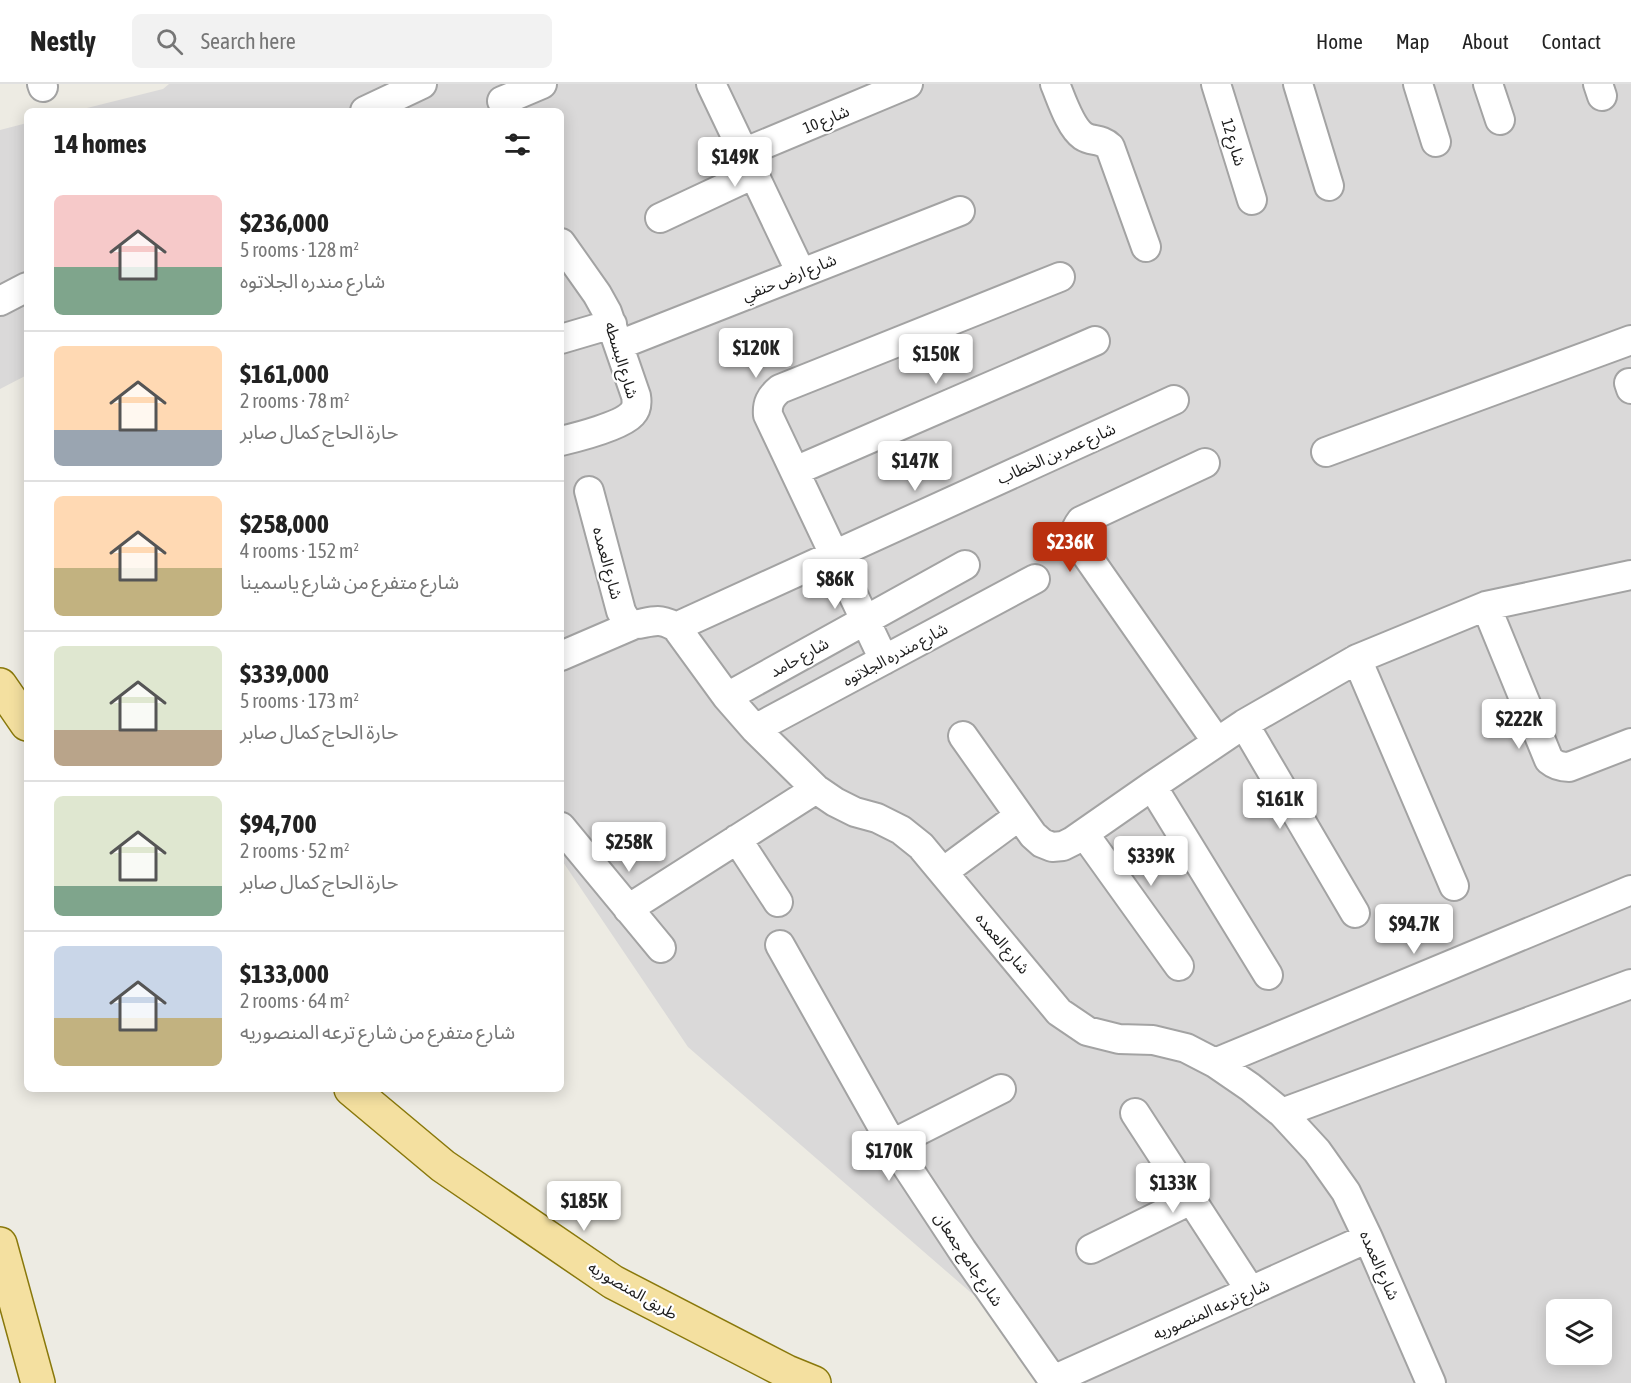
<!DOCTYPE html>
<html lang="en">
<head>
<meta charset="utf-8">
<style>
  :root { --surface:#fff; --page:#f2f2f2; --text:#222; --muted:#767676; --line:#e0e0e0; --accent:#ba300f }
  body { margin:0; font-family:"Asap Condensed","Noto Sans Arabic",sans-serif; background:var(--page); color:var(--text); height:100vh; display:flex; flex-direction:column; font-size:22px; white-space:nowrap }
  * { box-sizing:border-box; margin:0 }
  p { font-size:20px; color:var(--muted) }
  .icon { flex:none; width:33px; height:33px; fill:none; stroke:currentColor; stroke-width:2; stroke-linecap:round; stroke-linejoin:round }
  .map { position:relative; flex:1; overflow:hidden }
  .side { position:absolute; left:24px; top:24px; width:540px; height:984px; display:flex; flex-direction:column; background:var(--surface); border-radius:9px; box-shadow:0 3px 15px #0003 }
  .side>* { flex:none }
  .buttons { position:absolute; left:1546px; top:1215px; display:grid; gap:12px }
  .buttons a { display:grid; place-items:center; width:66px; height:66px; border-radius:9px; background:var(--surface); box-shadow:0 3px 15px #0003; font-size:30px }
  .price { position:absolute; translate:-50% -51px; padding:0 14px; border-radius:6px; background:#fff; color:#222; font-size:20px; line-height:39px; filter:drop-shadow(0 2px 3px #0008) }
  .price::after { content:''; position:absolute; left:50%; top:36px; width:18px; height:14px; margin-left:-9px; background:inherit; clip-path:polygon(0 0,100% 0,50% 100%) }
  .price.selected { background:var(--accent); color:#fff }
  ul { padding:0; list-style:none }
  li { display:flex; align-items:center; gap:18px; height:150px; padding:0 30px }
  li+li { border-top:2px solid var(--line) }
  li span { display:grid; place-items:center; flex:none; width:168px; height:120px; border-radius:9px; color:#555 }
  li>.icon { margin-inline-start:auto }
  span .icon { width:72px; height:72px; fill:#fffc; stroke-width:1 }
  li b { font-size:26px }
  h2 { display:flex; justify-content:space-between; align-items:center; height:72px; padding:0 30px; font-size:26px }
  header { display:flex; align-items:center; gap:36px; box-sizing:border-box; height:84px; padding:0 30px; background:var(--surface); border-bottom:2px solid var(--line) }
  header strong { font-size:28px }
  nav { display:flex; gap:33px; margin-inline-start:auto; font-size:21px }
  .search { width:420px; height:54px; background:var(--page); display:flex; align-items:center; gap:15px; box-sizing:border-box; padding:0 21px; border-radius:9px; color:var(--muted); font-size:22px }
  .map>svg:first-child { display:block }
  .residential { fill:#dad9d9; fill-rule:evenodd }
  .lines { fill:none; stroke-linecap:round; stroke-linejoin:round }
  .minor-casing { stroke:#a3a3a3; stroke-width:32 }
  .major-casing { stroke:#89780b; stroke-width:36 }
  .minor { stroke:#fff; stroke-width:28 }
  .major { stroke:#f4e0a0; stroke-width:33 }
  .labels { text-anchor:middle; stroke-width:4.5; stroke-linejoin:round; paint-order:stroke }
  .street-label { font-size:16px; fill:#1c1c1c; stroke:#fff }
</style>
</head>
<body>
<header>
<strong>Nestly</strong>
<div class="search"><svg class="icon" aria-label="search" viewBox="0 0 24 24"><circle cx="10" cy="10" r="6"/><path d="M15 15l6 6"/></svg>Search here</div>
<nav><a>Home</a><a>Map</a><a>About</a><a>Contact</a></nav>
</header>
<div class="map">
<svg width="1631" height="1299" viewBox="0 0 1631 1299">
  <rect width="100%" height="100%" fill="#edebe3"/>
  <path class="residential" d="M169,0H1631V1299H1075L688,963L561,775V27H75L163,5ZM1557,1226H1602V1270H1557Z
    M27,39V291L0,305V46Z"/>
  <g class="lines">
    <g class="minor-casing">
      <path id="minor" d="M42,0L43,3
        M711,0L801,189
        M1055,0C1061,14 1070,43 1083,52C1092,58 1101,54 1110,63L1146,163
        M1216,0L1252,116
        M1298,0L1329,102
        M1418,0L1436,58
        M1488,0L1500,36
        M1598,0L1602,12
        M502,17L542,0
        M365,27L422,0
        M743,69L908,0
        M660,134L754,90
        M561,159L597,210L607,228L636,312C637,318 637,325 632,330C621,342 578,353 561,357
        M0,217L27,203
        M561,255L612,240
        M619,261L960,127
        M1629,299L1631,305
        M1326,368L1631,256
        M1205,379L1081,437C1075,445 1074,449 1078,459L1217,658
        M795,387L1095,257
        M589,407L621,527C631,549 640,537 658,537C665,537 670,540 676,543L727,613L755,645L816,705L835,718L855,728L877,734L901,746L921,762L1059,928L1087,947L1119,955L1153,956L1186,964L1215,979L1250,1003L1282,1029L1317,1067L1346,1108L1368,1154L1431,1299
        M1486,522L1549,676C1555,681 1560,683 1569,683L1631,659
        M676,543L1174,316
        M561,572L633,541
        M1357,575L1454,802
        M884,576L768,331C767,320 770,313 780,305L1060,193
        M727,613L965,481
        M1244,640L1355,829
        M755,645L1035,495
        M963,652L1033,751L1042,759L1052,763L1063,762L1073,757L1152,702L1244,640L1357,575L1486,522L1631,491
        M1152,702L1268,891
        M561,743L661,864
        M1085,751L1179,882
        M737,755L778,818
        M943,788L1019,732
        M628,825L816,705
        M780,861L892,1060L962,1166L1055,1299
        M1215,979L1631,806
        M1135,1029L1250,1206
        M1282,1029L1631,900
        M892,1060L1001,1005
        M1091,1165L1191,1116
        M1053,1296L1368,1154"/>
    </g>
    <g class="major-casing">
      <path id="major" d="M0,601L27,640
        M351,1005L443,1082L613,1198L787,1288L814,1299
        M0,1160L38,1299"/>
    </g>
    <use href="#minor" class="minor"/>
    <use href="#major" class="major"/>
  </g>
  <g class="labels">
    <g class="street-label">
      <text transform="translate(826 35) rotate(-23)" y="6">شارع 10</text>
      <text transform="translate(1234 58) rotate(73)" y="6">شارع 12</text>
      <text transform="translate(789 193) rotate(-22)" y="6">شارع ارض حنفي</text>
      <text transform="translate(622 276) rotate(73)" y="6">شارع البسطه</text>
      <text transform="translate(1056 369) rotate(-24)" y="6">شارع عمر بن الخطاب</text>
      <text transform="translate(608 479) rotate(75)" y="6">شارع العمده</text>
      <text transform="translate(895 570) rotate(-28)" y="6">شارع مندره الجلاتوه</text>
      <text transform="translate(799 573) rotate(-29)" y="6">شارع حامد</text>
      <text transform="translate(1003 859) rotate(50)" y="6">شارع العمده</text>
      <text transform="translate(969 1175) rotate(56)" y="6">شارع جامع جمعان</text>
      <text transform="translate(1380 1181) rotate(66)" y="6">شارع العمده</text>
      <text transform="translate(633 1206) rotate(30)" y="6">طريق المنصوريه</text>
      <text transform="translate(1211 1225) rotate(-24)" y="6">شارع ترعه المنصوريه</text>
    </g>
  </g>
</svg>
<div class="buttons">
<a><svg class="icon" aria-label="layers" viewBox="0 0 24 24"><path d="M12 4l9 5-9 5-9-5zM3 14l9 5 9-5"/></svg></a>
</div>
<b class="price" style="left:735px;top:104px">$149K</b>
<b class="price" style="left:756px;top:295px">$120K</b>
<b class="price" style="left:936px;top:301px">$150K</b>
<b class="price" style="left:915px;top:408px">$147K</b>
<b class="price selected" style="left:1070px;top:489px">$236K</b>
<b class="price" style="left:835px;top:526px">$86K</b>
<b class="price" style="left:1519px;top:666px">$222K</b>
<b class="price" style="left:1280px;top:746px">$161K</b>
<b class="price" style="left:629px;top:789px">$258K</b>
<b class="price" style="left:1151px;top:803px">$339K</b>
<b class="price" style="left:1414px;top:871px">$94.7K</b>
<b class="price" style="left:889px;top:1098px">$170K</b>
<b class="price" style="left:1173px;top:1130px">$133K</b>
<b class="price" style="left:584px;top:1148px">$185K</b>
<section class="side">
<h2>14 homes<svg class="icon" aria-label="filters" viewBox="0 0 24 24"><path d="M4 7h16M4 17h16"/><circle cx="9" cy="7" r="2"/><circle cx="15" cy="17" r="2"/></svg></h2>
<ul>
<li><span style="background:linear-gradient(#f6c9c9 60%,#7fa58c 0)"><svg class="icon" aria-label="home" viewBox="0 0 24 24"><path d="M3 11l9-7 9 7M6 9v11h12V9"/></svg></span><div><b>$236,000</b><p>5 rooms · 128 m²</p><p>شارع مندره الجلاتوه</p></div></li>
<li><span style="background:linear-gradient(#ffd9b3 70%,#9aa5b1 0)"><svg class="icon" aria-label="home" viewBox="0 0 24 24"><path d="M3 11l9-7 9 7M6 9v11h12V9"/></svg></span><div><b>$161,000</b><p>2 rooms · 78 m²</p><p>حارة الحاج كمال صابر</p></div></li>
<li><span style="background:linear-gradient(#ffd9b3 60%,#c2b280 0)"><svg class="icon" aria-label="home" viewBox="0 0 24 24"><path d="M3 11l9-7 9 7M6 9v11h12V9"/></svg></span><div><b>$258,000</b><p>4 rooms · 152 m²</p><p>شارع متفرع من شارع ياسمينا</p></div></li>
<li><span style="background:linear-gradient(#dfe7d0 70%,#b9a48a 0)"><svg class="icon" aria-label="home" viewBox="0 0 24 24"><path d="M3 11l9-7 9 7M6 9v11h12V9"/></svg></span><div><b>$339,000</b><p>5 rooms · 173 m²</p><p>حارة الحاج كمال صابر</p></div></li>
<li><span style="background:linear-gradient(#dfe7d0 75%,#7fa58c 0)"><svg class="icon" aria-label="home" viewBox="0 0 24 24"><path d="M3 11l9-7 9 7M6 9v11h12V9"/></svg></span><div><b>$94,700</b><p>2 rooms · 52 m²</p><p>حارة الحاج كمال صابر</p></div></li>
<li><span style="background:linear-gradient(#c9d6e8 60%,#c2b280 0)"><svg class="icon" aria-label="home" viewBox="0 0 24 24"><path d="M3 11l9-7 9 7M6 9v11h12V9"/></svg></span><div><b>$133,000</b><p>2 rooms · 64 m²</p><p>شارع متفرع من شارع ترعه المنصوريه</p></div></li>
</ul>
</section>
</div>
</body>
</html>
